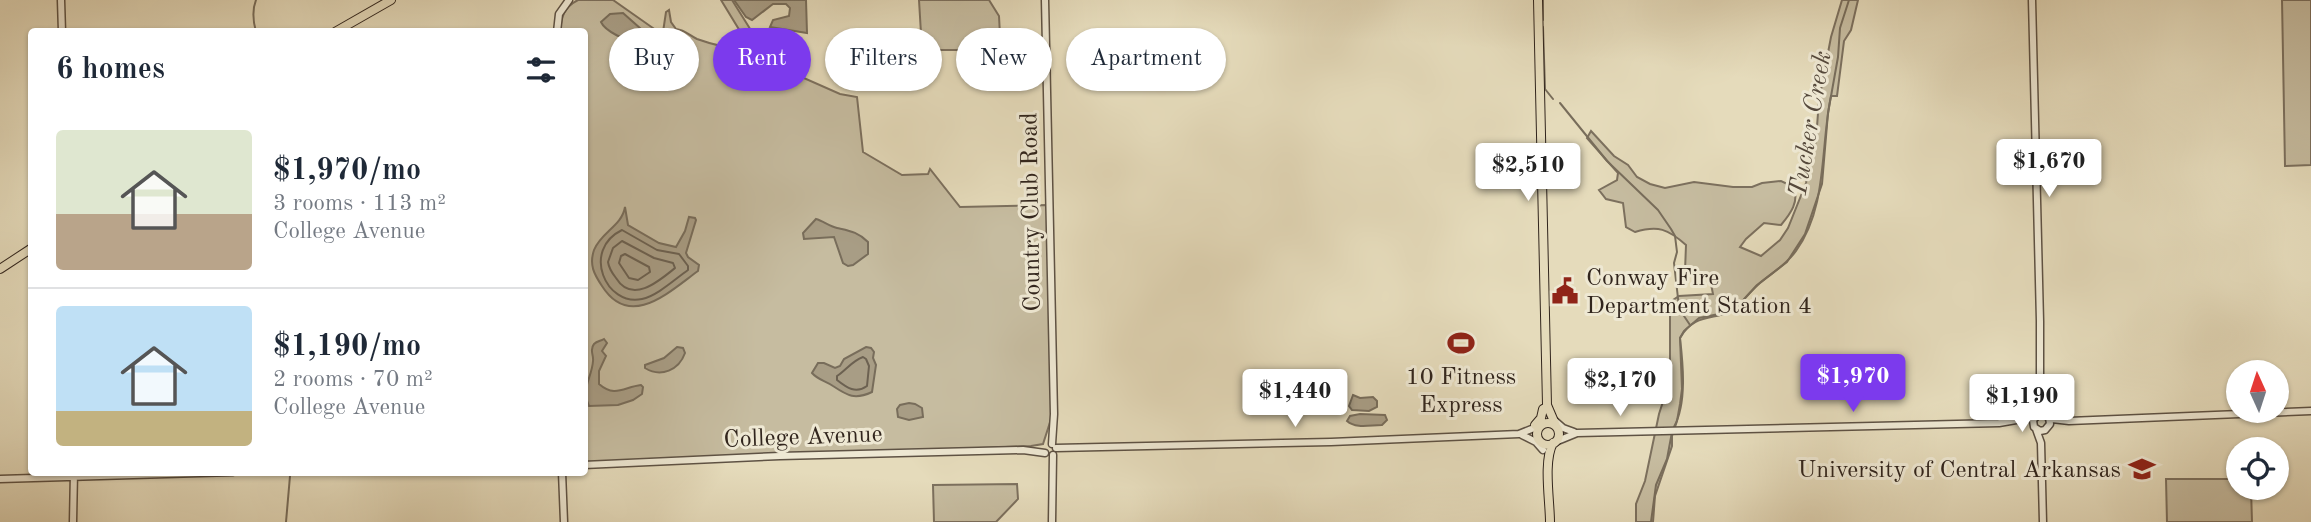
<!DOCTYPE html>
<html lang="en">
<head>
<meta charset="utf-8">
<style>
  :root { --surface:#fff; --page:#f2f2f3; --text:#1f2937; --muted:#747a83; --line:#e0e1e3; --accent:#7c3aed }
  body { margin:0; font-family:"Old Standard TT",serif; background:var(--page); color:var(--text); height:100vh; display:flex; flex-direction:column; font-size:26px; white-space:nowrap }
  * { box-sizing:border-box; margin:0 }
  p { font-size:23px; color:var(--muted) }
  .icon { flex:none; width:38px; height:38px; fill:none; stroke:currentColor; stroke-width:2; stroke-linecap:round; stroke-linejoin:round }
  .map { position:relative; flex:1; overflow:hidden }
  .details { position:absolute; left:28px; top:28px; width:560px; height:448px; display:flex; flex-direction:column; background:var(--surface); border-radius:7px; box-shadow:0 2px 5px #0004 }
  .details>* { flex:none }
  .top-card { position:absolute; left:609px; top:28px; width:665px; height:63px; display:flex; gap:14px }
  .needle { width:46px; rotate:357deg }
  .buttons { position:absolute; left:2226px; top:360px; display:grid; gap:14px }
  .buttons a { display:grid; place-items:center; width:63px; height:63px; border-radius:50%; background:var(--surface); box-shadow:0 2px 5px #0004; font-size:35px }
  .price { position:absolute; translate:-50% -60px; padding:0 16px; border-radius:7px; background:#fff; color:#222; font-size:23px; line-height:46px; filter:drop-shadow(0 2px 4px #0008) }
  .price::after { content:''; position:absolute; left:50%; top:42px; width:21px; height:16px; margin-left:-10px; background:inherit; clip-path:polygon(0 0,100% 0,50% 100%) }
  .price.selected { background:var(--accent); color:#fff }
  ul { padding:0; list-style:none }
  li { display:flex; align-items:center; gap:21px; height:175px; padding:0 28px }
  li+li { border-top:2px solid var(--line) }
  li span { display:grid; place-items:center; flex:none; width:196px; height:140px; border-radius:7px; color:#555 }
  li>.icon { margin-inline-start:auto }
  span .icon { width:84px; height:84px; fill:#fffc; stroke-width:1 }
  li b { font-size:30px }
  h2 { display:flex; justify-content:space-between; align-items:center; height:84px; padding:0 28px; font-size:30px }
  .tag { padding:0 24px; border-radius:32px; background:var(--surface); box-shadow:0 2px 5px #0004; font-size:24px; line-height:63px }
  .tag.selected { background:var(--accent); color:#fff }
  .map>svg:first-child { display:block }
  .green { fill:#c6bca0; stroke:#7c705e; stroke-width:2 }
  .water { fill:#a89d85; stroke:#786d5b; stroke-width:2 }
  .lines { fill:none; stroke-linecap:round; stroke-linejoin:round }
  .shore { stroke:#6c6151; stroke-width:2 }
  .stream { stroke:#786d5b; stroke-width:2 }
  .minor-casing { stroke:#5e5244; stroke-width:9 }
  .major-casing { stroke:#31251d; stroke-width:10 }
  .minor { stroke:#eee8d3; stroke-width:6 }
  .major { stroke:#e5dbbb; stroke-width:8 }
  .labels { text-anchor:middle; stroke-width:6; stroke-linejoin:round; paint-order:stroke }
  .street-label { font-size:24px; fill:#31251d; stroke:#eee8d3 }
  .poi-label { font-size:24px; fill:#31251d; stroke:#eee8d3; text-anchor:start }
  .water-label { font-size:26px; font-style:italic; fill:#55493c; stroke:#eee8d3 }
</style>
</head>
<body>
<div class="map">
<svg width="2311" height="522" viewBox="0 0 2311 522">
  <rect width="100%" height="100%" fill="#e5dbbb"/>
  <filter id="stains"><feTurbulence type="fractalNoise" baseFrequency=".00286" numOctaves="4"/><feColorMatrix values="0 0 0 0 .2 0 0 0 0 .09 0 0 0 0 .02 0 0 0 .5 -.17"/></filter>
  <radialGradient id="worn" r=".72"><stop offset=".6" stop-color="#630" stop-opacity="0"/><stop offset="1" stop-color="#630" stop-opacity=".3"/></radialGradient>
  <path class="green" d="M578,0H613L660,33L663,32L666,12L669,10L671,22L676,29C685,30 689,35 697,39C711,44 729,49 744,48L746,41L721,0H732L772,64L840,94L857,97L863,152L902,175L928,174L930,169L960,207L1047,205L1052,416L1043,444L1031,446L585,463L584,32H560C561,17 564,7 578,0Z
    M919,0H989L999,16L1000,35L1012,39H1042V50H922Z
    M1842,0H1858L1851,30L1844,41L1837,96H1831C1820,148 1828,206 1796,251C1786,265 1773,272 1760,283C1752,290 1745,298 1738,306C1721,323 1696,309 1680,338L1682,389L1680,404L1677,421L1672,436V446L1655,496L1653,522H1636V504L1645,481L1659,414L1670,380V302L1679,296L1713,294L1709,274L1685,271L1686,245C1668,229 1658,225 1635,232L1626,227L1623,203L1606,199L1599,190L1617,180L1618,173L1587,138L1591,131L1614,156L1628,165L1637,177L1650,184L1665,188L1694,182L1733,187H1752L1762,183L1781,181L1794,187C1799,202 1791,213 1781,225L1764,223L1746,239L1740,247L1761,256L1780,240L1788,228L1806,183L1816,140L1819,100L1831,37Z
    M2282,0H2311V165L2285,166Z
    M2166,479H2238V488H2251L2252,522H2167Z
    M1017,484L1018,499L996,522H934L933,485Z"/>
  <path class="water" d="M734,0H806L807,33L770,27L773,20L789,16L790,8L786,4H773L752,20L746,17Z
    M623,13L641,29V34L636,41C627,42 605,31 601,22L610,14Z
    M625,207L628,225L659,243L676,247L685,231L689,217L695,218L696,220L686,253L688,257L699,265L698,271C669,292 630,330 602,286C594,274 589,265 594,250C601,232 622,226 625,207Z
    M816,219C823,221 829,226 837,228C850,231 858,232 868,242V254L853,265L848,266L843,263L834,237L804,239L803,233Z
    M604,339L607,343L602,351L606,356L599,371V384C615,398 624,387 641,385L643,387L642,394L633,400L618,405L589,406C580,389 592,378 593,361C594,355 589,350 594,344C597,341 601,341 604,339Z
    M677,347L683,348L685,353C679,370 661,378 645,368V365L664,358Z
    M866,347L871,348L874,352L873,358L876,365L872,392C855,400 848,396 833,386C826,381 818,380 812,373L818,363H824L835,368L840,366L844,359Z
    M1353,395L1360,398L1373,397L1377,401V407L1369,411L1352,410L1349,406Z
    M909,403L915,404L922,408L923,417L909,420L898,417L897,409L900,405Z
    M1360,414L1385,415L1387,420L1382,425C1370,425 1356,429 1347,421L1350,416Z"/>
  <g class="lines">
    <path class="shore" d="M622,230L657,250L679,254L688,266V270C675,279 657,296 642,299C606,307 581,250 622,230Z
      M622,241L654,258L673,263L675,268C658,282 632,304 616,278C612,273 609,269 608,262L613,248Z
      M625,254L649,267L650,272L638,280L629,278L619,263L621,256Z
      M863,357L866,359L869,366L867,386C856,394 847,388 837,380V376C846,370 852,361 863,357Z"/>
    <path class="stream" d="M1543,0V20
      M1543,27L1545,89L1553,99
      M256,32C253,21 252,10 256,0
      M1560,103L1607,161L1658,210L1671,229L1675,236L1677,252L1674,263L1679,307
      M1682,313L1690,325
      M1674,427C1687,403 1683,364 1680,338L1684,331L1699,318L1724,313L1736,308L1757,285L1787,262L1805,234L1822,184L1828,113L1838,57L1840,28L1849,0
      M286,522L290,476
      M1651,522L1656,485L1667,459L1672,432"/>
    <g class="minor-casing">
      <path id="minor" d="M61,0L62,32
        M1045,0L1054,414L1052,444
        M2032,0L2040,321V398L2037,414
        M557,32L559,14L569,0
        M2049,417L2050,424L2045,430L2040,431L2034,427L2033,420L2040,413L2052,419L2069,421L2311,411
        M1555,421L1563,428L1574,432
        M2036,429L2041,443L2043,522
        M1522,435L1536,442L1543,450
        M1555,442L1577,433L1999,423L2034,417
        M1056,448L1331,442L1519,434L1539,426
        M584,465L780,456L1023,450L1045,453
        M562,472L564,522
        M0,479L233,472
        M73,522L74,472
        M1052,522L1053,455"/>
    </g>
    <g class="major-casing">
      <path id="major" d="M1538,0L1547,405L1556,426
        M335,32L391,0
        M0,269L32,248
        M1537 434a11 11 0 1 1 22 0a11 11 0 1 1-22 0Z
        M1535,425L1541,418L1543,409L1545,408
        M1550,522C1550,501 1543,461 1553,443"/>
    </g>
    <use href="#minor" class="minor"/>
    <use href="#major" class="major"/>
  </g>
  <defs>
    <g id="civic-bare" transform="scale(2.1)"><path d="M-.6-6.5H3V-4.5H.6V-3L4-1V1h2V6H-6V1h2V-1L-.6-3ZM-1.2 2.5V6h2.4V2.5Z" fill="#8f2418" stroke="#eee8d3" stroke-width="2.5" paint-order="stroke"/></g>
    <g id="stadium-bare" transform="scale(2.1)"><path d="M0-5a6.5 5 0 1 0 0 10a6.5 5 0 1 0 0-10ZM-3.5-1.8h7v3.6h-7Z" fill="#8f2418" stroke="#eee8d3" stroke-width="2.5" paint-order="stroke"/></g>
    <g id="university-bare" transform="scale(2.1)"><path d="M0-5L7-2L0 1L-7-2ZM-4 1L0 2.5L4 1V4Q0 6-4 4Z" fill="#8f2418" stroke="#eee8d3" stroke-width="2.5" paint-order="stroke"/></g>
  </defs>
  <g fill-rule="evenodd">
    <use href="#civic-bare" x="1565" y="291"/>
    <use href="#stadium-bare" x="1461" y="343"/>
    <use href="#university-bare" x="2142" y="469"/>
  </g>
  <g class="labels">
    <g class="street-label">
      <text transform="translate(1030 212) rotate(-91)" y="8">Country Club Road</text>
      <text transform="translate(803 436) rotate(-2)" y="8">College Avenue</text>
    </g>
    <g class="poi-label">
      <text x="1586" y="285">Conway Fire<tspan x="1586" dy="28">Department Station 4</tspan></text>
      <text x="1461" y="384" text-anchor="middle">10 Fitness<tspan x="1461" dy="28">Express</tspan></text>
      <text x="2121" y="477" text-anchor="end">University of Central Arkansas</text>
    </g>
    <g class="water-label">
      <text transform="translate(1809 124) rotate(-80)" y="9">Tucker Creek</text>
    </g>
  </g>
  <rect width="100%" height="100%" filter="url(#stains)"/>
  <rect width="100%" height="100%" fill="url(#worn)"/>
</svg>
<div class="buttons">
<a><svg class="needle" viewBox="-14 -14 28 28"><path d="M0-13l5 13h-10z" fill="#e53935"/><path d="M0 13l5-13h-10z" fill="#747a83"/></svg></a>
<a><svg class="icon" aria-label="locate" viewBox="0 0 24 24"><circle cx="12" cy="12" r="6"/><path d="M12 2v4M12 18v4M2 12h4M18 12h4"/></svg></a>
</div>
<b class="price" style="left:2049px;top:199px">$1,670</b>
<b class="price" style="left:1528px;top:203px">$2,510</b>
<b class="price selected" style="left:1853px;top:414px">$1,970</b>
<b class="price" style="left:1620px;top:418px">$2,170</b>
<b class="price" style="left:1295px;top:429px">$1,440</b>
<b class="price" style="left:2022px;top:434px">$1,190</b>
<div class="top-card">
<a class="tag">Buy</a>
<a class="tag selected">Rent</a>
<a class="tag">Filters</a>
<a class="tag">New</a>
<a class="tag">Apartment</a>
</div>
<section class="details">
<h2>6 homes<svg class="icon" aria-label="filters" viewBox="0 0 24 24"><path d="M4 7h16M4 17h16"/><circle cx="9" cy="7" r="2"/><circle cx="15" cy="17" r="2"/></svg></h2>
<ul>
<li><span style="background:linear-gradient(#dfe7d0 60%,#b9a48a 0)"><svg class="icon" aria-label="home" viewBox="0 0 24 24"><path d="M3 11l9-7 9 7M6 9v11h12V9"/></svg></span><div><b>$1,970/mo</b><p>3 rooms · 113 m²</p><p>College Avenue</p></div></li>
<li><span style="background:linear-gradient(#bfe0f5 75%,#c2b280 0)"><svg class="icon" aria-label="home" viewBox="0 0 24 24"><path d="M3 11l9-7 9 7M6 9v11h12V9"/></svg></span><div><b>$1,190/mo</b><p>2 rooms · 70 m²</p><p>College Avenue</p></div></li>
</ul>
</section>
</div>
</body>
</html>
